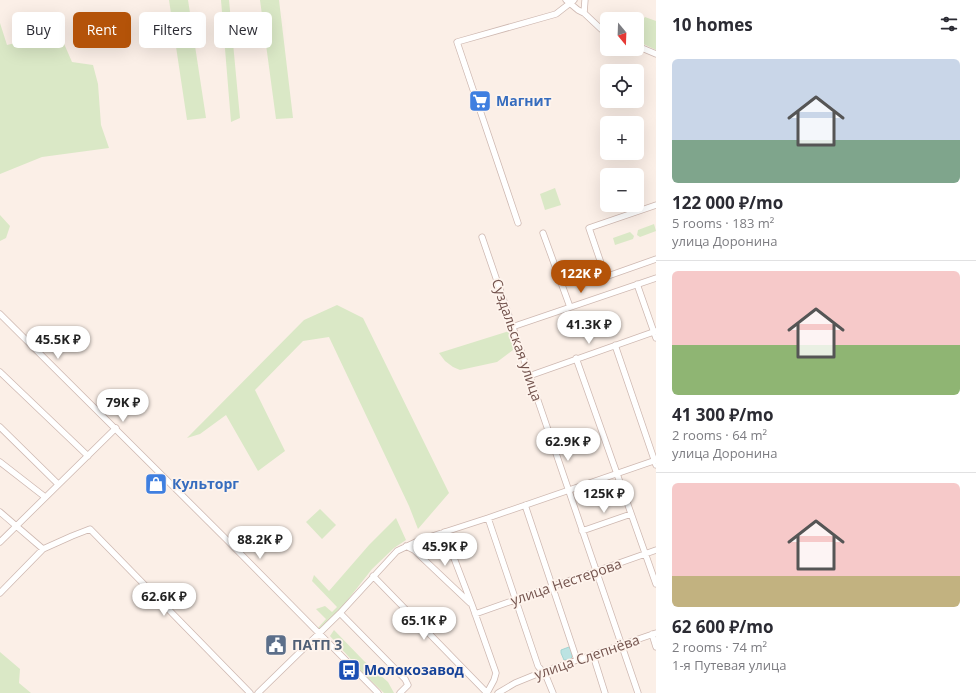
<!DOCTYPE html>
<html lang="en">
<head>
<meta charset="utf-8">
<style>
  :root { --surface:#fff; --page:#f2f2f3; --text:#2b2b33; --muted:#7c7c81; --line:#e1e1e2; --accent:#b45309 }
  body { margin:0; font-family:"Open Sans",sans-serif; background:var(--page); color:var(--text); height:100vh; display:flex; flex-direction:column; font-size:15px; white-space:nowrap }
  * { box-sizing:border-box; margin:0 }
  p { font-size:13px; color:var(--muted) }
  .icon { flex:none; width:22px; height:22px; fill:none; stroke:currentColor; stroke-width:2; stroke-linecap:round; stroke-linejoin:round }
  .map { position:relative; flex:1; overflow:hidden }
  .panel { display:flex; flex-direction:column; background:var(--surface); width:320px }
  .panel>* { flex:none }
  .top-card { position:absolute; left:12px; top:12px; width:380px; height:36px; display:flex; gap:8px }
  .needle { width:26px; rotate:161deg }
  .buttons { position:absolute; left:600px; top:12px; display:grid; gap:8px }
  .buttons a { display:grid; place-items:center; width:44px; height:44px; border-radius:6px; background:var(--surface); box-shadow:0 4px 16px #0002; font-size:20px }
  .price { position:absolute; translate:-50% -34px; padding:0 9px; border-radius:14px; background:#fff; color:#222; font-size:13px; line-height:26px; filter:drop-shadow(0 1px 2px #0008) }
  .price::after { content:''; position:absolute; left:50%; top:24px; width:12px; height:9px; margin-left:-6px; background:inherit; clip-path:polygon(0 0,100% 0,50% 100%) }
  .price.active { background:var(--accent); color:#fff }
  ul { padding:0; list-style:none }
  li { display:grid; align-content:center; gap:8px; height:212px; padding:0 16px }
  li+li { border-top:1px solid var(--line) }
  li span { display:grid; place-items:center; height:124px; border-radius:6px; color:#555 }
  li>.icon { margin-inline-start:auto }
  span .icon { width:72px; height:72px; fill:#fffc; stroke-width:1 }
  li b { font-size:17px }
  h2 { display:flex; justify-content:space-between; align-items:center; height:48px; padding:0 16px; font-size:17px }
  .chip { padding:0 14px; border-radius:6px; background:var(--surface); box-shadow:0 4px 16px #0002; font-size:14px; line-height:36px }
  .chip.active { background:var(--accent); color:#fff }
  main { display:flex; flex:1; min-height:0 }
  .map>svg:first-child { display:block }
  .green { fill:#dae8c6 }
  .water { fill:#bce3e2; stroke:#a3d5d3 }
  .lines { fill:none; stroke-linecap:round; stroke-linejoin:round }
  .minor-casing { stroke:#ceb8b1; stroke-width:7 }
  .minor { stroke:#fff; stroke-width:5.5 }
  .labels { text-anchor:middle; stroke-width:3.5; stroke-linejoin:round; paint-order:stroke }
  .shop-label { font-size:14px; font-weight:bold; fill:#366cbe; stroke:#fef4ed; text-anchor:start }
  .street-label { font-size:14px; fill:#73534d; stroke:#fef4ed }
  .service-label { font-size:14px; font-weight:bold; fill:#4e5e75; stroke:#fef4ed; text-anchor:start }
  .transit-label { font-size:14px; font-weight:bold; fill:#164399; stroke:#fef4ed; text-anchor:start }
</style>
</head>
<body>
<main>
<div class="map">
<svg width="656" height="693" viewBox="0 0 656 693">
  <rect width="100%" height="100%" fill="#fbefe7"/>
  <path class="green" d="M169,0H188L206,118L187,120Z
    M221,0H229L240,118L231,122Z
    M260,0H279L293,118L276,119Z
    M645,17L656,21V50L637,41V26Z
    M0,23L7,45L15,43L62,39L72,62L93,65L98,84L101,125L109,148L42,157L0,174Z
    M555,188L561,205L545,210L540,194Z
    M0,215L10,226L6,238L0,241Z
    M654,224L656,231L640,237L637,235L638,230Z
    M630,232L634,236L633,239L615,245L613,238Z
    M337,305L363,318L449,493L418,529L409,506L329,337L303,341L255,390L285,451L258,471L226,415L200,434L187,438L304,320Z
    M512,330L517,347L497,362L460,370L453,367L445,361L439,353Z
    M320,509L336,525L322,539L306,522Z
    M396,518L406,540L394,548L372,569L339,611L321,628H318L326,619L316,609L325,606L332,612L337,607L312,581L314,575L329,591L369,545Z
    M334,630L364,661L388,682L394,693H384L365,675L330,636Z
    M0,652L20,669L19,683L31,693H0Z"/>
  <path class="water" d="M569,647L572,652V657L570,659L564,660L561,653V650Z"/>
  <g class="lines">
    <g class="minor-casing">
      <path id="minor" d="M566,0L578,10L584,13L601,29L607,32
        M584,13L585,0
        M637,46L656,54
        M518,223L457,42L556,14L574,0
        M543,233L570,307
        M482,237L638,693
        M603,269H605L608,276L656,259
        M561,283L603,269L589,228L656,205
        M637,284L656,338
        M0,314L227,540L378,693
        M512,327L656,278
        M615,345L656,465
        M576,358L656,584
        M0,372L88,456
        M529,376L656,331
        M0,427L58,484
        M0,462L45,497
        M525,505L577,660
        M0,512L43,549
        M488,518L538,666L546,676L553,693
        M582,531L631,514
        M444,532L472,605L496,673L494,680L487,693
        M0,542L116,428
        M406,546L414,550L470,603
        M373,576L487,693
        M0,593L43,549L72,536L90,529L250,693
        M340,613L405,679L408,685L400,693
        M475,614L656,550
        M652,634L656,647
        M593,655L605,693
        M258,693L340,613L397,551L420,540L488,518L656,460
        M498,693L515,683L542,672L656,633"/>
    </g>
    <use href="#minor" class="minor"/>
  </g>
  <defs>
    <g id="supermarket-square" transform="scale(1.15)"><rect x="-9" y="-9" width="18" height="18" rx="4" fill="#3f7fe0" stroke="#fef4ed"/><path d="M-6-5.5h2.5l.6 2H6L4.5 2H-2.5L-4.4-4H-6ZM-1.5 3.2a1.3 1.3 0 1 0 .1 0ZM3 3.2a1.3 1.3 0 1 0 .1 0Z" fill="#fff"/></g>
    <g id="shop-square" transform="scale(1.15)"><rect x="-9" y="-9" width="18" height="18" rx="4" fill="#3f7fe0" stroke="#fef4ed"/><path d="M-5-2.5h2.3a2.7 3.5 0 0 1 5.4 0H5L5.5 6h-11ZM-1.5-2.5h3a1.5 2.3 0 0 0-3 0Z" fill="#fff"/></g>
    <g id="civic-square" transform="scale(1.15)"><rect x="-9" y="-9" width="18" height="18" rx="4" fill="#5c6f8a" stroke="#fef4ed"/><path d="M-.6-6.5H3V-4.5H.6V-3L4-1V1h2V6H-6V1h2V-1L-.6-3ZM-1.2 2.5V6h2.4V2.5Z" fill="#fff"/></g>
    <g id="bus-square" transform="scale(1.15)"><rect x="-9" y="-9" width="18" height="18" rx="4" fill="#1a4fb4" stroke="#fef4ed"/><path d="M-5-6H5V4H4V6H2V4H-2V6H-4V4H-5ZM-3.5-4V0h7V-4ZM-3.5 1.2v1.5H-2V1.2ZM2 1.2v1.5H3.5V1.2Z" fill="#fff"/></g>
  </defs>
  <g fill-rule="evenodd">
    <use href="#supermarket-square" x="480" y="101"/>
    <use href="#shop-square" x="156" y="484"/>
    <use href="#civic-square" x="276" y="645"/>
    <use href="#bus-square" x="349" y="670"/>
  </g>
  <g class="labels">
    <g class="shop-label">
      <text x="496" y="106">Магнит</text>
      <text x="172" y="489">Культорг</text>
    </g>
    <g class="street-label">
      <text transform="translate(517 340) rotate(71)" y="5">Суздальская улица</text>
      <text transform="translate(566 582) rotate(-19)" y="5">улица Нестерова</text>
      <text transform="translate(587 657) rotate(-19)" y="5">улица Слепнёва</text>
    </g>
    <g class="service-label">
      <text x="292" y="650">ПАТП 3</text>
    </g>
    <g class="transit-label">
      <text x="364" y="675">Молокозавод</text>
    </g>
  </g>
</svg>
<div class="buttons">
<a><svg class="needle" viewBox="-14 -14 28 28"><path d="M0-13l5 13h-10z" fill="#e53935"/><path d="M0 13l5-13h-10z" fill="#7c7c81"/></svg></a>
<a><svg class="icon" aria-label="locate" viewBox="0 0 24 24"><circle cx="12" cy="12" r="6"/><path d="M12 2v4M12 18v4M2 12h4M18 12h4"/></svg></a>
<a>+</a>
<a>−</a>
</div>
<b class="price active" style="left:581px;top:294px">122K ₽</b>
<b class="price" style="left:589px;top:345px">41.3K ₽</b>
<b class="price" style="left:58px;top:360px">45.5K ₽</b>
<b class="price" style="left:123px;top:423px">79K ₽</b>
<b class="price" style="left:568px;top:462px">62.9K ₽</b>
<b class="price" style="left:604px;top:514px">125K ₽</b>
<b class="price" style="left:260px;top:560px">88.2K ₽</b>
<b class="price" style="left:445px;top:567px">45.9K ₽</b>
<b class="price" style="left:164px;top:617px">62.6K ₽</b>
<b class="price" style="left:424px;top:641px">65.1K ₽</b>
<div class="top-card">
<a class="chip">Buy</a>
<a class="chip active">Rent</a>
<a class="chip">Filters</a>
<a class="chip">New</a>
</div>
</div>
<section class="panel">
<h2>10 homes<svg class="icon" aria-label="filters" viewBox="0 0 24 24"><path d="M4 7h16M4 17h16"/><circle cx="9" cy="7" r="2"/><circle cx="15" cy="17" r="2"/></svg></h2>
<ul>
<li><span style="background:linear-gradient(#c9d6e8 65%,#7fa58c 0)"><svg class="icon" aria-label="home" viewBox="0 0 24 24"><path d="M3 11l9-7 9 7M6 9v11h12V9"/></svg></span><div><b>122 000 ₽/mo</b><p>5 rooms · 183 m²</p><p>улица Доронина</p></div></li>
<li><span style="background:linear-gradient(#f6c9c9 60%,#8fb573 0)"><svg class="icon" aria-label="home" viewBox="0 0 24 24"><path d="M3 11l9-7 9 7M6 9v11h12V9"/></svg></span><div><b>41 300 ₽/mo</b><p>2 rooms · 64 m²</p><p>улица Доронина</p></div></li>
<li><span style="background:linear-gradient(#f6c9c9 75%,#c2b280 0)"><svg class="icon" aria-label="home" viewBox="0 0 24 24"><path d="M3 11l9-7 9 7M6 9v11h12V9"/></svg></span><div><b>62 600 ₽/mo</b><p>2 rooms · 74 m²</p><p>1-я Путевая улица</p></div></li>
</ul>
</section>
</main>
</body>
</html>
